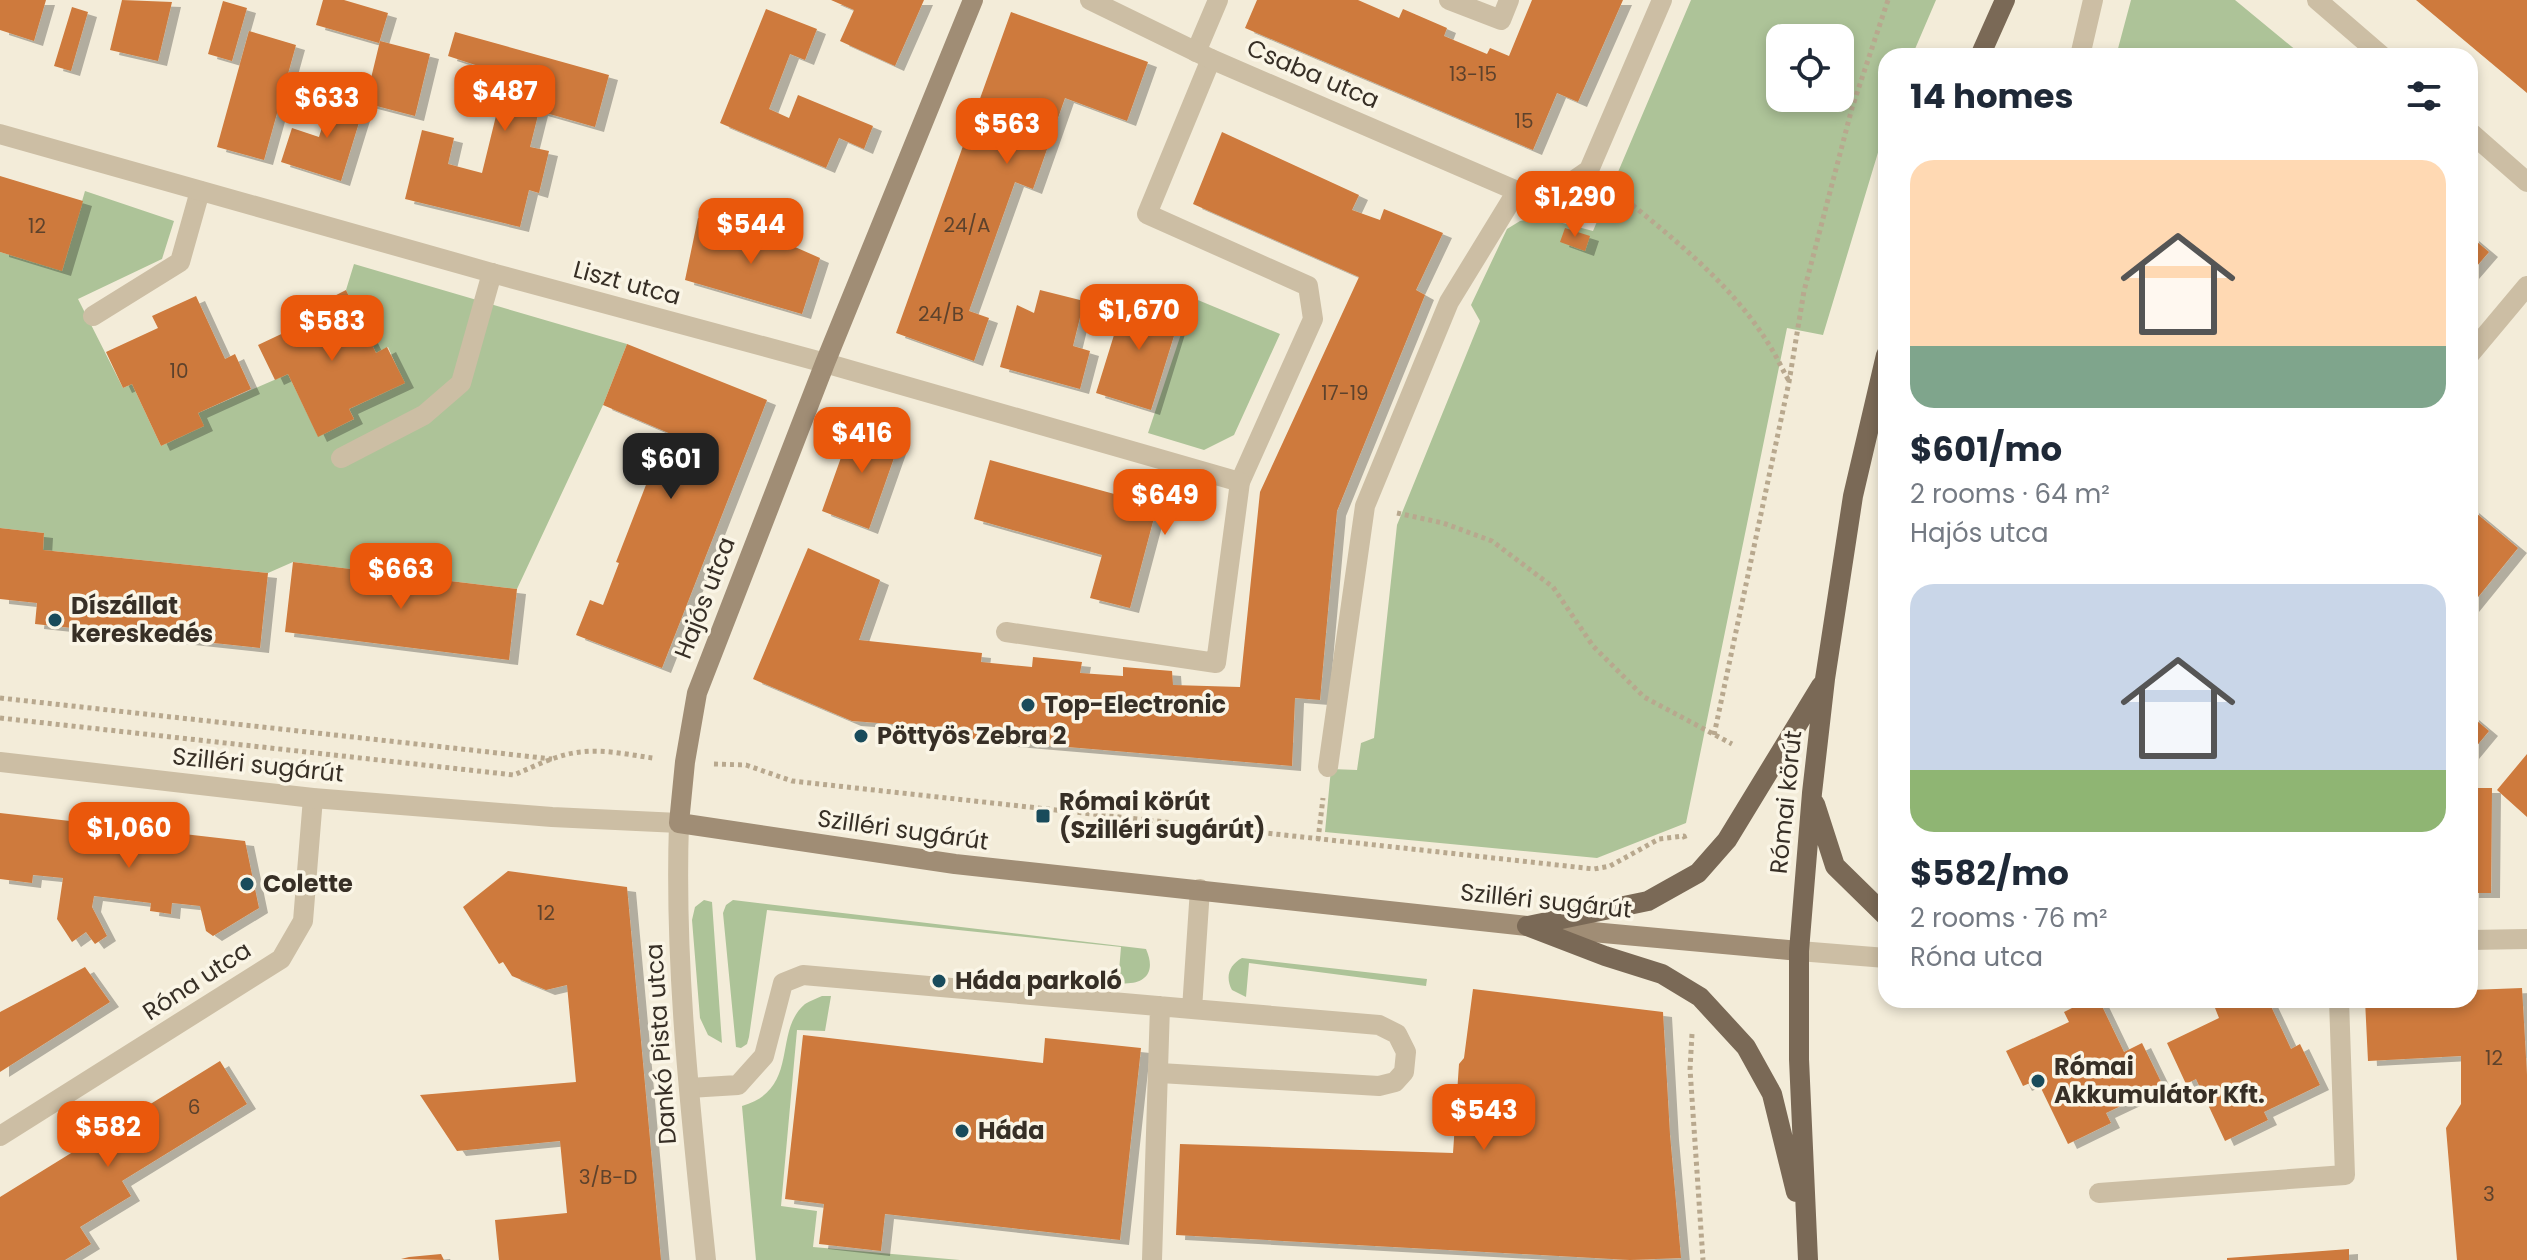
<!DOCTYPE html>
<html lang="en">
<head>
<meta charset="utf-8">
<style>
  :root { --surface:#fff; --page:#f2f2f3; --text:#1f2937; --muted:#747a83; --accent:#ea580c }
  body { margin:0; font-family:Poppins,sans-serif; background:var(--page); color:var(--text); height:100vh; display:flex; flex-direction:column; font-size:30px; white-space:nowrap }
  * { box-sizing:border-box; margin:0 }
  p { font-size:26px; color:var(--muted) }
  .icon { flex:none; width:44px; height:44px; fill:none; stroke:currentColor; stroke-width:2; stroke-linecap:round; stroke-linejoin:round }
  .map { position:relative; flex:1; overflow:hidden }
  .side { position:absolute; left:1878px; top:48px; width:600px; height:960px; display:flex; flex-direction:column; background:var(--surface); border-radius:24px; box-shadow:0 4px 12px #0003 }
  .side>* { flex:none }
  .tools { position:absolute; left:1766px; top:24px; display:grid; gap:16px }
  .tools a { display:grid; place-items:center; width:88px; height:88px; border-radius:16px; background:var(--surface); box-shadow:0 4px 12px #0003; font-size:40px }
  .price { position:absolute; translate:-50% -68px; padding:0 18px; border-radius:16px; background:var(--accent); color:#fff; font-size:26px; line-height:52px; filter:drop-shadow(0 2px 4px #0008) }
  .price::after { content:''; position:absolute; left:50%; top:48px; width:24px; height:18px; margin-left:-12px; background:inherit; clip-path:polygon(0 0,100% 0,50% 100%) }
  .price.current { background:#222; color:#fff }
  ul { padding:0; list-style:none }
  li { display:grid; align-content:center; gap:16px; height:424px; padding:0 32px }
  li span { display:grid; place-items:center; height:248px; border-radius:24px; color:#555 }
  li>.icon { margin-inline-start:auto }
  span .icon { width:144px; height:144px; fill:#fffc; stroke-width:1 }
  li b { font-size:34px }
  h2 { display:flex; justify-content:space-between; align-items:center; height:96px; padding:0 32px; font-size:34px }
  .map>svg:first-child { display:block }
  .green { fill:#adc398; fill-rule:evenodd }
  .building { fill:#ce7a3c; filter:url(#shadow) }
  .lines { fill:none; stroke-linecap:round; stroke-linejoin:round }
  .path { stroke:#b8a88e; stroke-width:5; stroke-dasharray:4 4; stroke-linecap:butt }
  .service { stroke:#ccbea4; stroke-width:20 }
  .minor { stroke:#ccbea4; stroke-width:20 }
  .tertiary { stroke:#ccbea4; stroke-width:20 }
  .secondary { stroke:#a08d75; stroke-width:20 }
  .primary { stroke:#7a6956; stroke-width:20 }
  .poi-dot { fill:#194b5b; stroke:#faf5e6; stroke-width:3 }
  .labels { text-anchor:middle; stroke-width:7; stroke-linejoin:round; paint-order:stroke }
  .number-label { font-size:20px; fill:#5d422c }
  .street-label { font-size:24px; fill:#372f26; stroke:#faf5e6 }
  .poi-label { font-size:24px; font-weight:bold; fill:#372f26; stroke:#faf5e6; text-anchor:start }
</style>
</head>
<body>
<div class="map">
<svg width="2527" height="1260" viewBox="0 0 2527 1260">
  <defs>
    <filter id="shadow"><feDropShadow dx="9" dy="5" stdDeviation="0" flood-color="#0004"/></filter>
  </defs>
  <rect width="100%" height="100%" fill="#f3ecd9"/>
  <path class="green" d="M1691,0H1936L1912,56H1886V126L1823,335L1787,328L1686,823L1597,858L1325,832L1331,769L1357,770L1361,743L1374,738L1397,525L1480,321L1471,305L1507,229L1520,221L1540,217L1593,231ZM1780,38H1840V98H1780Z
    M2131,0H2235L2303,56H2116Z
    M85,191L174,221L162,259L78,299L123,388L132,384L161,446L203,426L198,413L288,374L318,436L354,419L349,409L404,383L388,347L376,353L346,290L354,264L627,344L603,405L517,589L293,562L268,573L43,550L44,533L0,528V252L62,270Z
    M1193,298L1280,334L1234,435L1204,450L1148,433Z
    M704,900L712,902L722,1043L708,1035L700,1018L692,920L695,907Z
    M733,900L1146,949C1157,974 1144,986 1118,983L1121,947L767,910L749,1037L747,1044L741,1048L736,1047L723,913L726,905Z
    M1242,958L1427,979L1426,986L1249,963L1246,997L1232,990C1225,977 1229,965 1242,958Z
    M822,996H831L825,1031L797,1030L781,1206L817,1211L813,1247L960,1260H756L742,1106C801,1089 772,1032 805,1004C810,1001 817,998 822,996Z"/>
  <path class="building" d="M0,0H46L34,41L0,30Z
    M122,0L172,2L158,61L110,50Z
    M323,0H344L388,13L379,43L316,25Z
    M831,0H924L895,66L840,41L854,10Z
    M1257,0H1358L1399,18L1403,9L1447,28L1444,36L1487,54L1490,48L1509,56L1532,0H1623L1578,102L1557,93L1533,150L1245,28Z
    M2416,0H2527V93Z
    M223,1L247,8L232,61L208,54Z
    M72,7L88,12L71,71L54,66Z
    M766,9L817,29L805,60L790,54L769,109L789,118L798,95L873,126L864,149L839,138L826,168L720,123Z
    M1011,12L1148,62L1127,121L1065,98L1033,189L1015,182L969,311L989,318L974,361L896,333Z
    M249,31L296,45L264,160L217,147Z
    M455,32L609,75L595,127L539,111L530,147L549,151L539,193L529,190L520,227L405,199L422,130L454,138L448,164L482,173L506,75L448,56Z
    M380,41L430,54L415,116L365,103Z
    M333,92L365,103L341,181L281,162L292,128L319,137Z
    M1222,132L1359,195L1352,210L1380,220L1384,209L1443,233L1416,290L1425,295L1337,511L1320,700L1295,698L1292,766L972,739L973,730L852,721L753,679L808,548L880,580L859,640L982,653L981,662L1032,667L1033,657L1082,662L1080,673L1123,676V667L1172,671L1173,685L1240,687L1260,492L1359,277L1193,204Z
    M0,176L83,201L62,271L0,252Z
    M698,218L746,225L745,236L769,243L770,236L820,258L802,314L685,280Z
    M1565,228L1590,236L1585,251L1560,242Z
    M2470,236L2489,252L2470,274Z
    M346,290L376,353L387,347L405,383L349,409L354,419L318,437L288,374L275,380L258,345L311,320L307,310Z
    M1040,290L1084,301L1073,346L1090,351L1080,389L1000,367L1017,305L1034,313Z
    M1127,293L1182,310L1151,410L1096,393Z
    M196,296L225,359L235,354L251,389L198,413L204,426L161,446L132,384L123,388L106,352L158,328L152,316Z
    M627,344L767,400L662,668L576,635L590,600L603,605L619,563L616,562L651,472L677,482L692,443L603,405Z
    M854,421L901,438L869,529L822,511Z
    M990,460L1118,495L1116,503L1155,514L1130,608L1090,598L1102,555L974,519Z
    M2470,508L2518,548L2470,607Z
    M0,528L44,533L43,550L268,573L260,648L35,624L37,603L0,599Z
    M293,562L517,589L509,660L285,632Z
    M2470,715L2489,731L2470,754Z
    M2527,754V817L2497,790Z
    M2470,788H2492L2491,893H2470Z
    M0,813L245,841L259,908L213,936L206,931L200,906L172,903L171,914L150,911L151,903L94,896L92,907L107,936L95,944L86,932L72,942L57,919L63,878L33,875L32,883L0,879Z
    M508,871L627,887L661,1260H499L495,1220L567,1213L560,1141L457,1151L420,1095L576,1082L567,985L546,990L512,976L503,962L499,964L463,907Z
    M85,967L110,1002L0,1072V1012Z
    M2522,988L2527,1075V1260H2457L2446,1128L2461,1104V1056L2368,1061L2365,1000H2470V990Z
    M1473,989L1663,1012L1670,1135L1681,1258L1630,1260L1176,1235L1180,1144L1453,1153L1459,1064L1464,1058Z
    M2088,1000H2099L2124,1052L2142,1043L2163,1086L2106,1113L2111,1123L2068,1144L2037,1080L2023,1086L2006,1051L2069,1022L2064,1012Z
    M2233,1000H2268L2291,1049L2300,1044L2320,1085L2264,1112L2268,1120L2225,1141L2196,1079L2186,1084L2167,1043L2219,1018L2215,1008Z
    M803,1035L1043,1063L1045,1038L1141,1048L1120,1240L885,1214L881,1251L819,1244L824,1204L785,1199Z
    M220,1061L247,1104L122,1181L131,1196L80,1227L91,1244L65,1260H0V1197Z
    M2349,1249V1260H2227V1258Z
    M441,1254L444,1260L401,1259L409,1257Z"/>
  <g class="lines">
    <path class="path" d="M1614,190C1669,235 1730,282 1768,343C1776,355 1782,369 1789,381
      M1397,513L1443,523L1492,541L1553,587L1593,646L1644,697L1732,744
      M0,698L552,759
      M0,718L514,775C535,766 558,754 581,752C605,749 630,755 653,758
      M1714,735L1789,382L1804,291L1852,108L1888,0
      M714,764L746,765L792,781L1594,869L1610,866L1659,839L1684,836L1686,841
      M1318,840L1323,798
      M1692,1034L1690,1069L1703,1260"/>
    <path class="service" d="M1449,0L1501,20L1509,0
      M1196,52L1218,0
      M2080,56L2093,0
      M93,316L180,262L200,191
      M2470,354L2527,286
      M341,458L424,415L461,383L492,273
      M1006,632L1216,663L1240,482L1313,319L1308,286L1147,214L1211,59
      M1328,767L1365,506L1449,302L1517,191L1557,192L1589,170L1662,0
      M1160,1073L1379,1086L1395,1082L1404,1072L1406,1052L1397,1034L1379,1025L1192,1009
      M689,1088L738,1085L764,1056L783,983L803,975L1192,1009L1200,889
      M2099,1193L2345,1175L2339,1000
      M1152,1260L1160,1006"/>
    <path class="minor" d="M1090,0L1211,59L1517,191
      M2317,0L2382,56
      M2470,132L2527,182
      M0,134L492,273L825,363L1240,482
      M679,823C674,969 691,1115 706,1260
      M2470,940L2527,939
      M1799,951L1886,958
      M0,1136L281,959L303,921L313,798"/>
    <path class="tertiary" d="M0,762L313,798L552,817L679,823"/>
    <path class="secondary" d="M973,0L825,363L697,693L685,762L679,823L955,864L1527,926L1799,951"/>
    <path class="primary" d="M1980,56L2005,0
      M1815,804L1835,866L1886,916
      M1527,926L1605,956L1662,974L1700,997L1746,1047L1772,1094L1796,1192
      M1528,926L1648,901L1698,873L1727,840L1821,686
      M1808,1260L1799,1059V951L1812,793L1825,679L1853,496L1886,355"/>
  </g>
  <g class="poi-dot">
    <circle cx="55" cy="620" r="8"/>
    <circle cx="1028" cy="705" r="8"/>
    <circle cx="861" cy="736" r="8"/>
    <rect x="1035" y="808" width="16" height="16" rx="4"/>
    <circle cx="247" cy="884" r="8"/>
    <circle cx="939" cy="981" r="8"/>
    <circle cx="2038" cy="1081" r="8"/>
    <circle cx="962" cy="1131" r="8"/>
  </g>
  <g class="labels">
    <g class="number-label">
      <text x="1473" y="81">13-15</text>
      <text x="1524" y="128">15</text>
      <text x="967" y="232">24/A</text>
      <text x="37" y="233">12</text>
      <text x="941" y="321">24/B</text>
      <text x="179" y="378">10</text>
      <text x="1345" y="400">17-19</text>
      <text x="546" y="920">12</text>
      <text x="2494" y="1065">12</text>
      <text x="194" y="1114">6</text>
      <text x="608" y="1184">3/B-D</text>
      <text x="2489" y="1201">3</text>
    </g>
    <g class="street-label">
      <text transform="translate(1313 74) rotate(23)" y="8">Csaba utca</text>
      <text transform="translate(627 283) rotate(15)" y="8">Liszt utca</text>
      <text transform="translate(705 598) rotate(-69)" y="8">Hajós utca</text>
      <text transform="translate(258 765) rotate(6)" y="8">Szilléri sugárút</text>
      <text transform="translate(1786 802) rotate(-84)" y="8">Római körút</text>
      <text transform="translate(903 830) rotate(8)" y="8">Szilléri sugárút</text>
      <text transform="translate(1546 901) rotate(6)" y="8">Szilléri sugárút</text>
      <text transform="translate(197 981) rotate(-33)" y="8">Róna utca</text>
      <text transform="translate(661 1044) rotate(-94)" y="8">Dankó Pista utca</text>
    </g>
    <g class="poi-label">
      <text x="71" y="614">Díszállat<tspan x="71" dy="28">kereskedés</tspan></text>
      <text x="1044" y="713">Top-Electronic</text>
      <text x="877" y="744">Pöttyös Zebra 2</text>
      <text x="1059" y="810">Római körút<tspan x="1059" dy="28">(Szilléri sugárút)</tspan></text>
      <text x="263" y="892">Colette</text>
      <text x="955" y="989">Háda parkoló</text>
      <text x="2054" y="1075">Római<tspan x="2054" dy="28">Akkumulátor Kft.</tspan></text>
      <text x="978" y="1139">Háda</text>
    </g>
  </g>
</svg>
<div class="tools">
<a><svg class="icon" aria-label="locate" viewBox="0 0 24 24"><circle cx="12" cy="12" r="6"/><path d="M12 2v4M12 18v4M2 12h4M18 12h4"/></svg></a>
</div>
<b class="price" style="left:505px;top:133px">$487</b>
<b class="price" style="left:327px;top:140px">$633</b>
<b class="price" style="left:1007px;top:166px">$563</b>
<b class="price" style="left:1575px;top:239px">$1,290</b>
<b class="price" style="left:751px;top:266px">$544</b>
<b class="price" style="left:1139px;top:352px">$1,670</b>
<b class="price" style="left:332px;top:363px">$583</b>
<b class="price" style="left:862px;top:475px">$416</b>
<b class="price current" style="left:671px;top:501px">$601</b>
<b class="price" style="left:1165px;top:537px">$649</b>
<b class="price" style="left:401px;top:611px">$663</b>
<b class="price" style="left:129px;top:870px">$1,060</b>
<b class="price" style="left:1484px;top:1152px">$543</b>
<b class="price" style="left:108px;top:1169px">$582</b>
<section class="side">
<h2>14 homes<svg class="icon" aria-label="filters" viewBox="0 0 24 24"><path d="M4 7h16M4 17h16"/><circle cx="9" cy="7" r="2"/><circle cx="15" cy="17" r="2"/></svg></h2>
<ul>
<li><span style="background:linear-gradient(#ffd9b3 75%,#7fa58c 0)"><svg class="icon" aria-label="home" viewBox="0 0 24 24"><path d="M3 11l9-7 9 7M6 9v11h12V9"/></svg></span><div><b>$601/mo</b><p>2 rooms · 64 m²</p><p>Hajós utca</p></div></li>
<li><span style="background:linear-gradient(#c9d6e8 75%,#8fb573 0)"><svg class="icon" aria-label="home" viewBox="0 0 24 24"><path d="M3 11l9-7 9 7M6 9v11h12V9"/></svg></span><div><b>$582/mo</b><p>2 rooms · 76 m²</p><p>Róna utca</p></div></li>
</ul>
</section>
</div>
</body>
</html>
